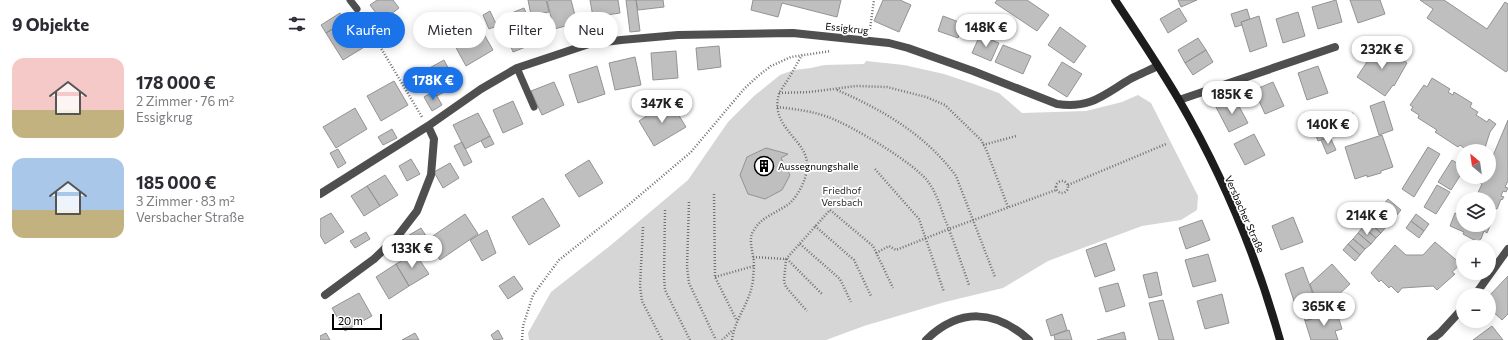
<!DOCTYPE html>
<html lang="de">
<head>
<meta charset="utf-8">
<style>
  :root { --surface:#fff; --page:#f2f2f3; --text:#2b2b33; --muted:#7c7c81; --accent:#1a73e8 }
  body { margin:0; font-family:Commissioner,sans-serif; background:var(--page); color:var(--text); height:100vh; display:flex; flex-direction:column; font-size:15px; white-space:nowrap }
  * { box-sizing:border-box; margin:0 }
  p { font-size:13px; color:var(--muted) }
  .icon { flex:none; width:22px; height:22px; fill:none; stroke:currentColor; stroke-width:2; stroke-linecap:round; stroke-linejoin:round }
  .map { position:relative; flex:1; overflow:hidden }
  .details { display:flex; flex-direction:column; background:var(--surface); width:320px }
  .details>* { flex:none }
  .guide { position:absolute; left:12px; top:12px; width:380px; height:36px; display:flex; gap:8px }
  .needle { width:26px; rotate:331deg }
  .controls { position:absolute; left:1136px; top:144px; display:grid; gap:8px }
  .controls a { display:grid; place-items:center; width:40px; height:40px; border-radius:50%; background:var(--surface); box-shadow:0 2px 10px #0003; font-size:20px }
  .scale { position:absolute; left:12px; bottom:10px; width:50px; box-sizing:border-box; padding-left:4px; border:2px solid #000; border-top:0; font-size:11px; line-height:14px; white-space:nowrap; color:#000; -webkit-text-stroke:3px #fff; paint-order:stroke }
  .price { position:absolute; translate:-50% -34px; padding:0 9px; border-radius:14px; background:#fff; color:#222; font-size:13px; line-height:26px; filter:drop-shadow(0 1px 2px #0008) }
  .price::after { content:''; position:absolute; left:50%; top:24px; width:12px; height:9px; margin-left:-6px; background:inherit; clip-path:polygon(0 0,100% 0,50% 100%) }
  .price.current { background:var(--accent); color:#fff }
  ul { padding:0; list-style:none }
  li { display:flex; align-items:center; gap:12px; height:100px; padding:0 12px }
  li span { display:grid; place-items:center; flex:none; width:112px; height:80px; border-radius:12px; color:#555 }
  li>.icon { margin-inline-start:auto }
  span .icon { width:48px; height:48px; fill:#fffc; stroke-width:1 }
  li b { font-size:17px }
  h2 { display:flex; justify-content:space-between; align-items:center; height:48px; padding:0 12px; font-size:17px }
  .chip { padding:0 14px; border-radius:18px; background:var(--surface); box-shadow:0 2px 10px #0003; font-size:14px; line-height:36px }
  .chip.current { background:var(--accent); color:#fff }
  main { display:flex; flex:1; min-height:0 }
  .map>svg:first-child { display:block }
  .green { fill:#d6d6d6 }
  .building { fill:#bfbfbf; stroke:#939393 }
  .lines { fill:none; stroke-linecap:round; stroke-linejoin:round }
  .path { stroke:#717171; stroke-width:2.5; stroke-dasharray:1 2; stroke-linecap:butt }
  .service { stroke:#4f4f4f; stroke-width:7 }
  .minor { stroke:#4f4f4f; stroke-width:8 }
  .secondary { stroke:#1c1c1c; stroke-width:8 }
  .labels { text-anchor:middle; stroke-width:3.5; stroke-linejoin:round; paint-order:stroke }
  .street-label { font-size:10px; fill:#000; stroke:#fff }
  .poi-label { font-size:10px; fill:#000; stroke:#fff; text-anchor:start }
  .park-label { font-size:10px; fill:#2d2d2d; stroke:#fff }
</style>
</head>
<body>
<main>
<section class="details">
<h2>9 Objekte<svg class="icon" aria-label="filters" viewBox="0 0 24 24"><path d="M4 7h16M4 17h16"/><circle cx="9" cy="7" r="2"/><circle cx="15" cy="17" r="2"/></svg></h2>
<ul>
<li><span style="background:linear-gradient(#f6c9c9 65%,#c2b280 0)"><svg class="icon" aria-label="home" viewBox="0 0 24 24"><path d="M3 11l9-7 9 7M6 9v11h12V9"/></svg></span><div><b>178 000 €</b><p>2 Zimmer · 76 m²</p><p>Essigkrug</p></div></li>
<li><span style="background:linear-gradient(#a9c7e8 65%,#c2b280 0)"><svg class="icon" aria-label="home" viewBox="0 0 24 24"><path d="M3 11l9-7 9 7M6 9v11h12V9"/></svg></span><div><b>185 000 €</b><p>3 Zimmer · 83 m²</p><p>Versbacher Straße</p></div></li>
</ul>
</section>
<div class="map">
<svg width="1188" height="340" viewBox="0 0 1188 340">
  <rect width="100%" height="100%" fill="#fff"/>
  <path class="green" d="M546,61L584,65L624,74L651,83L679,93L702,113L766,111L802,102L818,95L831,103L878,196L877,210L861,220L822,226L728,261L683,288L625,302L544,326L506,340H209L208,333L231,292L291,245L368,180L408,122L434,96L460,75L474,70L491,68L504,65L544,64Z"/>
  <path class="building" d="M57,0H73L79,8L62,21L50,5Z
    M208,0H226L229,12L211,15Z
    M231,0H251L257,23L234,29L227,1Z
    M270,0H298L300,13L273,17Z
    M306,0H316L320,31L310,32Z
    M316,0H343L344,7L318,10Z
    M433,0H521L517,17L462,3L458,17L431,10Z
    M563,0H580L591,5L579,32L554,21Z
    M677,0H707L729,15L717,31L675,3Z
    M858,0H877L861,7Z
    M1016,0L1022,22L998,29L992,7Z
    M1030,0H1060L1065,14L1038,23Z
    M1100,0H1124L1167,29L1185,2L1188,4V70L1186,72L1107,18L1113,9Z
    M204,8L218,42L193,52L179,18Z
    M859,8L867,21L848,33L840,19Z
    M927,9L930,19L921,22L922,25L915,27L911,14Z
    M170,11L177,26L169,29L163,15Z
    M978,12L985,36L963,43L956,19Z
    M20,13L25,21L6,33L1,25Z
    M623,16L644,24L638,38L618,31Z
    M939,16L947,46L930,52L921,22Z
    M29,19L46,46L23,60L6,33Z
    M740,27L766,46L754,63L728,45Z
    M161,29L173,50L146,66L134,44Z
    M660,35L679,43L671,61L652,53Z
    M878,38L886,50L865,63L858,50Z
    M1059,44L1087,63L1074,86L1073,85L1065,96L1037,77Z
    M683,45L711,56L703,74L675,62Z
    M399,46L401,67L378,70L376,48Z
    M886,50L893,62L873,75L865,63Z
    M356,51L358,78L333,80L331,53Z
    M315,57L321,85L295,90L289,63Z
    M124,60L137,85L117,96L104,71Z
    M742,62L762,74L747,97L728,85Z
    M277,66L285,94L258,103L249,75Z
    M998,66L1008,93L987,100L978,73Z
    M1112,78L1130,89L1128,92L1133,95L1134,92L1152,103L1150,107L1158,112L1156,115L1167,122L1169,119L1176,124L1170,132L1164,151H1148L1140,145L1138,147L1115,132L1117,130L1098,118L1099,115L1091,110L1093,107L1090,105L1104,85L1107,87Z
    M74,81L88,105L61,121L47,96Z
    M234,82L244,105L222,115L211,91Z
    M953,82L964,106L945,114L934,90Z
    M114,91L122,105L112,111L104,97Z
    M914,97L928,123L909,132L896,107Z
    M193,101L203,124L183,133L173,110Z
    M350,101L366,127L334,146L319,121Z
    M1064,101L1073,130L1059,135L1050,106Z
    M35,108L47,129L16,148L3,127Z
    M158,113L170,136L145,149L133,125Z
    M1033,113L1037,125L1009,134L1010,137L998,141L992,125Z
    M1188,120V181L1185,187L1188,188L1186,192L1183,191L1181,196L1184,197L1182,200L1181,199L1177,209L1174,208L1172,213L1175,214L1167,233L1164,231L1161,239L1158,241L1154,240L1143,234L1144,232L1130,226L1135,213L1142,216L1143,213V225H1169V199H1155L1162,184L1157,182L1158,178L1155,177H1169V165Z
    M72,129L77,138L63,145L58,137Z
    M934,134L945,155L925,165L914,144Z
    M1062,135L1073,167L1061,171V173L1047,177V175L1035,179L1025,147Z
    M170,136L174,144L165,148L161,141Z
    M1010,137L1016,150L1007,154L1001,140Z
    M142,142L152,162L144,166L134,146Z
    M1108,147L1120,154L1094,197L1082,189Z
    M446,148L468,154L461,158L470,175L462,190L445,199L428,194L420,175L427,157Z
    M18,149L26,163L18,168L10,153Z
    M91,159L100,174L87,181L79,166Z
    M269,160L283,183L259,197L245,175Z
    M1132,160L1143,167V171L1131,190L1118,182Z
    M130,163L139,178L123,188L114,172Z
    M65,175L78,195L60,206L47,186Z
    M1117,185L1130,192L1116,214L1104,207Z
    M47,186L60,206L44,216L31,196Z
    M223,198L240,226L209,245L192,217Z
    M1068,199L1081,210L1076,216L1063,205Z
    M1063,205L1076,216L1071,221L1058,210Z
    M1058,210L1071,221L1066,227L1054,216Z
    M11,213L24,232L5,244L0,235V219Z
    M145,214L158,234L120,260L107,240Z
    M1096,214L1109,224L1104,231L1091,221Z
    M1054,216L1066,227L1061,233L1048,222Z
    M973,217L983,242L961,250L952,226Z
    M882,220L890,240L866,249L859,228Z
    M1091,221L1104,231L1099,238L1086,228Z
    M1048,222L1061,233L1056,238L1043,227Z
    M1043,227L1056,238L1051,244L1038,233Z
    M101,228L108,239L92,248L86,237Z
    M167,230L176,253L162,261L150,240Z
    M46,232L50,239L35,248L30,241Z
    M1038,233L1051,244L1045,249L1033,239Z
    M1033,239L1045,249L1040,255L1028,244Z
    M1115,242L1141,264L1132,272L1135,274L1117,290L1113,286L1082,288L1078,293L1071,286L1069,288L1061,280L1059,282L1051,273L1075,245L1086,255H1103Z
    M786,243L795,270L775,277L766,250Z
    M1028,244L1040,255L1035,261L1023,250Z
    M95,253L109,274L89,286L76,264Z
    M888,254L896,281L873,287L865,260Z
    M76,264L89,286L69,299L56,277Z
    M1012,264L1030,284L1000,312L990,284Z
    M983,267L995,300L976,307L965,274Z
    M837,272L842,295L829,298L823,275Z
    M194,276L203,289L188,299L179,286Z
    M1188,276V314L1182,320L1169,308V296Z
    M798,283L805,306L786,312L779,288Z
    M39,293L52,316L25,331L12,308Z
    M902,294L909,323L885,329L877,301Z
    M843,300L854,340H839L829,303Z
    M995,300L1001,316L985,321L980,306Z
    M1010,313V315L1017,313L1022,329L1015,331L1018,340H991L985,321Z
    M742,314L747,330L731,336L726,320Z
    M1172,326L1183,340H1153Z
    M178,330L183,339L174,340L171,335Z
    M749,330L752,340H735L734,335Z
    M804,332L806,340H777Z
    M6,333L10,340H0V336Z
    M95,333L99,340H82Z"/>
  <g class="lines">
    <path class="path" d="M43,18L102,117
      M550,29L554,0
      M517,90C563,110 606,135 636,176L675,277
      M459,93L490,92L536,86L567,87L606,97L625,105L661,140L666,149L688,207
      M457,107C474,109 492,111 508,117C529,124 598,165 609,183C616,193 620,205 624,217C633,239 641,262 649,285
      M663,145L696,136
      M555,169L599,219L624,292
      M736 187a6 6 0 1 1 12 0a6 6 0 1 1-12 0Z
      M748,185L846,144
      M394,194L395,277L417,321
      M369,202L367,267L369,283L396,340
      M345,210L344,277L345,290L370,340
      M495,226L534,260L551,296
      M323,227L320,286L322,301L342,340
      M480,244L520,279L531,302
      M556,253L569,246L576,250L629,229L736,190
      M433,257L466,259L510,210L553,246L573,288
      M466,259L464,281L466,287L487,311
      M467,259L502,294
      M395,277L434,266
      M202,340L203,326L213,295L239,260L306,207L371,152L424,89L438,76L451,66L471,57L511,51
      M402,340L413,330
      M412,340C415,317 430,304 433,280C433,275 434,270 434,265C434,254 427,239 434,230C442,216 459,212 470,203C479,194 486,180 487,168C490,140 449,129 459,94C460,91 463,87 465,84C471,75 476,65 482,55"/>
    <path class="service" d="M30,0L37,9
      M197,68L214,107"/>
    <path class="minor" d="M859,100L1015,47
      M0,194L108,126L161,89L197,68L269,44L301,40L358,35L473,33L569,43L588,48L653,71L737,104C772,109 784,94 812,78C821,74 829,70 838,66
      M5,295L54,259L77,237L97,211L111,175L114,139L108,126
      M1155,295L1188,249
      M606,340C639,308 675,309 709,340
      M1111,340L1120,333L1143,308"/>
    <path class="secondary" d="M795,0C817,33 839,66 859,100C902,174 937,258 960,340"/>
  </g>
  <defs>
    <g id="building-ring" transform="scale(1)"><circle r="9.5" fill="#fff" stroke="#000" stroke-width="1.5"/><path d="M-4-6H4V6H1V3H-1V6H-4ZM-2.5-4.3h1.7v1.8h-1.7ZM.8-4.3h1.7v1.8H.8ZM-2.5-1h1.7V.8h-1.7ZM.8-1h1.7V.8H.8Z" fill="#000"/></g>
  </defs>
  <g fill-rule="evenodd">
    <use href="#building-ring" x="444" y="166"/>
  </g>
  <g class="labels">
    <g class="street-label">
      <text transform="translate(527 28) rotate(6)" y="4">Essigkrug</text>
      <text transform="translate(925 214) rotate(66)" y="4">Versbacher Straße</text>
    </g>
    <g class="poi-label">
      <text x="458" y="170">Aussegnungshalle</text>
    </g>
    <g class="park-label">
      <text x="522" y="194">Friedhof<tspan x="522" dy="12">Versbach</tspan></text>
    </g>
  </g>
</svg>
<div class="controls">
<a><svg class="needle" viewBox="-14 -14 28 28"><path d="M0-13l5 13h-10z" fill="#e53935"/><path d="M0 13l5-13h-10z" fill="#7c7c81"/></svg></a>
<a><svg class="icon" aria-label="layers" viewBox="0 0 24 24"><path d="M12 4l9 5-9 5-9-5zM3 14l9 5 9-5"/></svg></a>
<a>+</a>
<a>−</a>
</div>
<div class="scale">20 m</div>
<b class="price" style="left:666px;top:48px">148K €</b>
<b class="price" style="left:1062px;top:70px">232K €</b>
<b class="price current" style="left:113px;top:101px">178K €</b>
<b class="price" style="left:912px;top:115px">185K €</b>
<b class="price" style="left:342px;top:124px">347K €</b>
<b class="price" style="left:1008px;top:145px">140K €</b>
<b class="price" style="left:1047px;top:236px">214K €</b>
<b class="price" style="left:92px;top:269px">133K €</b>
<b class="price" style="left:1004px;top:327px">365K €</b>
<div class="guide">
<a class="chip current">Kaufen</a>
<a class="chip">Mieten</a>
<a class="chip">Filter</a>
<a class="chip">Neu</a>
</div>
</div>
</main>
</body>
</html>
